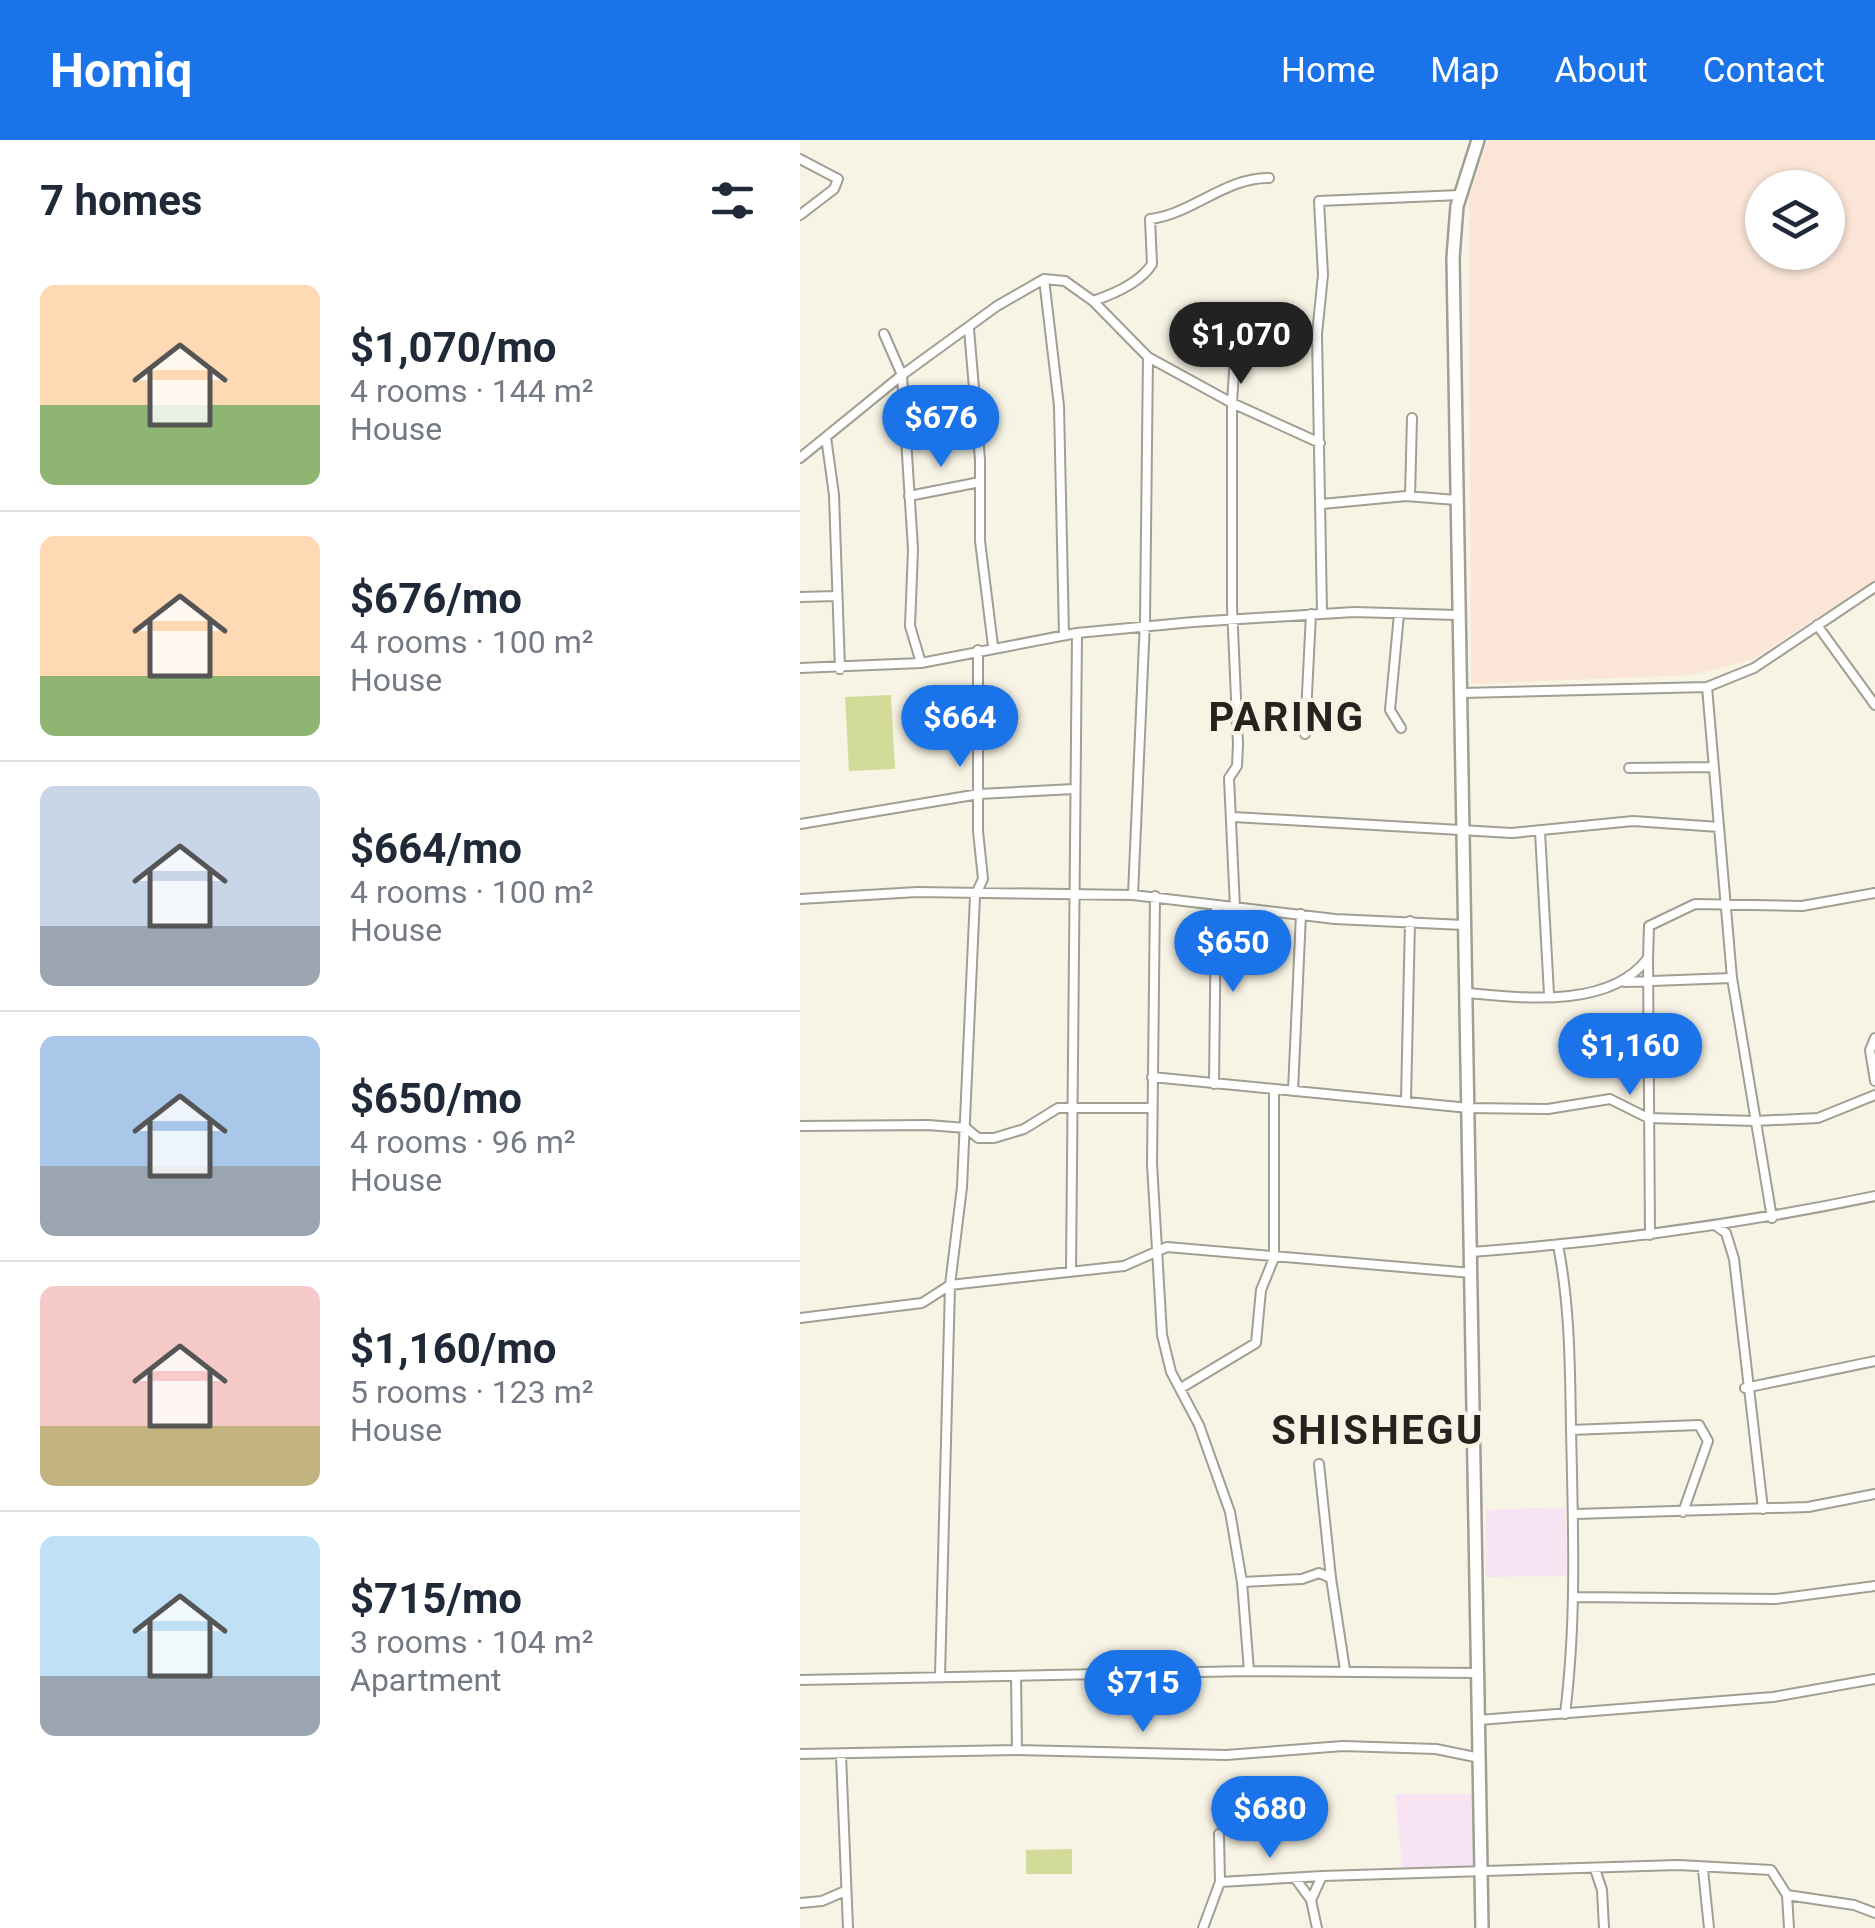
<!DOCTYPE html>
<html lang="en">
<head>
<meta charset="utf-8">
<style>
  :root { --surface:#fff; --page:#f6f6f7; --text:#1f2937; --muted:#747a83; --line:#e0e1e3; --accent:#1a73e8 }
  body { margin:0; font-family:Roboto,sans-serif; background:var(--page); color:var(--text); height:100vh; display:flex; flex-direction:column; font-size:38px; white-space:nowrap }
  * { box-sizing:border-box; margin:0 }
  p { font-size:32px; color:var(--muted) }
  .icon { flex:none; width:55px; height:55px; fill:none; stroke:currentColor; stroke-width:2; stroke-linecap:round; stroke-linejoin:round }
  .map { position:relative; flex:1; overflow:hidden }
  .details { display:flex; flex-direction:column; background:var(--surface); width:800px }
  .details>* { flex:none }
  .buttons { position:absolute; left:945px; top:30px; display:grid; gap:20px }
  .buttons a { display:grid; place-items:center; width:100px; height:100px; border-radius:50%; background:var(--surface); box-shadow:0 2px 8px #0004; font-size:50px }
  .price { position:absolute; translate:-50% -85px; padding:0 22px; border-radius:35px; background:var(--accent); color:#fff; font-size:32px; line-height:65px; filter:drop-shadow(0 2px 5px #0008) }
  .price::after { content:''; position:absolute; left:50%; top:60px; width:30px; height:22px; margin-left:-15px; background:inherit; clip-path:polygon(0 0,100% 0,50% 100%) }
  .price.on { background:#222; color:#fff }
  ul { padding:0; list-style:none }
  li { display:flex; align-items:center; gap:30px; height:250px; padding:0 40px }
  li+li { border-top:2px solid var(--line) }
  li span { display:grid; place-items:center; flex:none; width:280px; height:200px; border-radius:15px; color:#555 }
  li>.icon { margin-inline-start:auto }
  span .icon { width:120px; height:120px; fill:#fffc; stroke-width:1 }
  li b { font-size:42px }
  h2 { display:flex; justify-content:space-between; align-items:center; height:120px; padding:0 40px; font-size:42px }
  header { display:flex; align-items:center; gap:60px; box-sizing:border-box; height:140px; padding:0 50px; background:var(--accent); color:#fff }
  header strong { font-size:48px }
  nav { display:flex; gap:55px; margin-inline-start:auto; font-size:35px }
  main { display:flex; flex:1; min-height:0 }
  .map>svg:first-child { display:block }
  .commercial { fill:#f7e3f2 }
  .education { fill:#fae5d7; fill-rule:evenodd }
  .green { fill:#d3db98 }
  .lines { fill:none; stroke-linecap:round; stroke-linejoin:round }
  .street-casing { stroke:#a19f91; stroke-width:12 }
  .secondary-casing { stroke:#a19f91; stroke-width:16 }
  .street { stroke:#fff; stroke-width:8 }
  .secondary { stroke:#fff; stroke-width:11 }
  .labels { text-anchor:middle; stroke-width:8; stroke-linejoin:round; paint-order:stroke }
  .district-label { font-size:40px; font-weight:bold; letter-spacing:2.5px; fill:#24231e; stroke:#f7f4e5 }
</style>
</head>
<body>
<header>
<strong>Homiq</strong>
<nav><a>Home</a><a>Map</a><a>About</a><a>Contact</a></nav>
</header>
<main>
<section class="details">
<h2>7 homes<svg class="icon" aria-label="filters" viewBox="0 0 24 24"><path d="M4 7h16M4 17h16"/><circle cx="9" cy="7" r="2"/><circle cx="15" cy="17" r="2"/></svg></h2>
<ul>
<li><span style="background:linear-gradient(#ffd9b3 60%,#8fb573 0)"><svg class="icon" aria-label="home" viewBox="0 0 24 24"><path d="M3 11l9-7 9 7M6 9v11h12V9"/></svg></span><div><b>$1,070/mo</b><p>4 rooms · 144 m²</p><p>House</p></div></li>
<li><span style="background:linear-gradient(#ffd9b3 70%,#8fb573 0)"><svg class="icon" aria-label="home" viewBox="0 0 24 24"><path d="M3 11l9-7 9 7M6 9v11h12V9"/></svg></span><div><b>$676/mo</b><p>4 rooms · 100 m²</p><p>House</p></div></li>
<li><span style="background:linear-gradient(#c9d6e8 70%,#9aa5b1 0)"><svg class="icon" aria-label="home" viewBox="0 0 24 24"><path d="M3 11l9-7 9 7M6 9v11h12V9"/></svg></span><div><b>$664/mo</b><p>4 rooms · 100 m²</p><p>House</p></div></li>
<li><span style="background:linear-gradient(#a9c7e8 65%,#9aa5b1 0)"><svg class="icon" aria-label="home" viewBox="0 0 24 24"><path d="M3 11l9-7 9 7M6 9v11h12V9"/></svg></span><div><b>$650/mo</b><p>4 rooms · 96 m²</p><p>House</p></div></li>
<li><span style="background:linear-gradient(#f6c9c9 70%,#c2b280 0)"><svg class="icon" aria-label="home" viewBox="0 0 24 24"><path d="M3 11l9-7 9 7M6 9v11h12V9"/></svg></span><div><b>$1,160/mo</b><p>5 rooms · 123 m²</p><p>House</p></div></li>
<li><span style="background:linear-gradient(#bfe0f5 70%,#9aa5b1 0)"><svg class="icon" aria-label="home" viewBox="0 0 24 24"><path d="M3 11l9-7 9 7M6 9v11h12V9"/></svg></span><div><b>$715/mo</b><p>3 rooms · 104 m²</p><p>Apartment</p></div></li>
</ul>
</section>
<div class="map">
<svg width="1075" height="1788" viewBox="0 0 1075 1788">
  <rect width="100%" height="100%" fill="#f7f4e5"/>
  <path class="commercial" d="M766,1367L767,1436L686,1437V1370Z
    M595,1654H678L680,1726L603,1731Z"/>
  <path class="education" d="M688,0H1075V441L953,519L893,535L671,544L669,57ZM962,48H1028V112H962Z"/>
  <path class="green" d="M91,555L95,629L49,631L45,557Z
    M272,1709V1734H226V1710Z"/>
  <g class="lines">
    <g class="street-casing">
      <path id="street" d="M0,19L38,39L34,49L0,75
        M244,139L259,266L264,495
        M293,161L348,217L432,263L520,303
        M169,189L180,320V401L193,506
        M84,194L102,235L113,409L110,486L121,523
        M26,297L34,355L40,529
        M0,318L102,235L197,166L244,139L265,141L293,161C314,154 340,143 352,124L350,79C390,75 426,37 469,38
        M109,356L180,342
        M610,356L612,278
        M522,364L606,356L656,360
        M0,457L36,456
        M522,473L517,194L523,135L519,61L660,55
        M599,474L590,570L601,588
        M1017,485L1075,565
        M0,528L121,523L277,493L393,482L554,472L658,475
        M907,547L932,838L972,1078
        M661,553L907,547L954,528L1075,447
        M505,594L511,474
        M829,628L914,627
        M434,677L712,693L833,681L919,687
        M0,684L179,654L274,649
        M740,692L749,854
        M333,755L345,480L348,217
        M355,756L352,1024L362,1195L371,1232L399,1285L430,1372L442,1442L449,1531
        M0,759L117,752L333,755L535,779L664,785
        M435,768L429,638L437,626L438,604L432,467V263L438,169
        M848,818L850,1095
        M825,842L932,838
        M667,853C723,858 810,869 848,818L849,786L895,764L1002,766L1075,753
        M1075,898L1070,910L1075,941
        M352,937L669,968L748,969L810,959L848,978L956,981L1018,978L1075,955
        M414,944L416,766
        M493,951L501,774
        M606,960L610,781
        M0,986L128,985L166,988L178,998H194L224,989L258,968H352
        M915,1085L926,1093L934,1119L963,1369
        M758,1105C770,1167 770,1226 771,1289C773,1385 777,1478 765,1574
        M671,1112C808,1102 941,1084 1075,1056
        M271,1131L277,493
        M0,1178L122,1163L150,1145L324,1126L367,1107L672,1133
        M381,1248L456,1203L461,1150L474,1118V949
        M945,1248L1075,1221
        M771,1290L899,1285L908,1301L883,1372
        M519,1324L531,1438
        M775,1374L1008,1367L1075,1354
        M442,1442L502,1439L519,1433L531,1438L545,1530
        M775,1457L976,1459L1075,1446
        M140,1536L150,1145L162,1047L175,756L183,739L178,691V510
        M216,1536L217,1610
        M0,1540L449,1531L677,1533
        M679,1580L973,1557L1075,1539
        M0,1614L217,1610L426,1615L543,1606L636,1609L680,1618
        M41,1615L48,1788
        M795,1729L802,1750L804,1788
        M903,1730L909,1788
        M495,1738L511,1760
        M420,1742L522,1736
        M987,1755L989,1788
        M0,1763L22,1761L45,1751
        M403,1788L420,1742L419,1694
        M517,1788L511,1760L522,1736L878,1725L971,1730L987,1755L1054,1765L1075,1773"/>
    </g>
    <g class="secondary-casing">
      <path id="secondary" d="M678,0L657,66L653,118L682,1788"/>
    </g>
    <use href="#street" class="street"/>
    <use href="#secondary" class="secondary"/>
  </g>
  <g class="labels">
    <g class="district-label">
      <text x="487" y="591">PARING</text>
      <text x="578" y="1304">SHISHEGU</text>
    </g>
  </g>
</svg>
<div class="buttons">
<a><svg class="icon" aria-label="layers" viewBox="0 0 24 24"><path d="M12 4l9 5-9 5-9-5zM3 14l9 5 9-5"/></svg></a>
</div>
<b class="price on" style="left:441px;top:247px">$1,070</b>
<b class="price" style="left:141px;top:330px">$676</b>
<b class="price" style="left:160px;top:630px">$664</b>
<b class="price" style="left:433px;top:855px">$650</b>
<b class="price" style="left:830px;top:958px">$1,160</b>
<b class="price" style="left:343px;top:1595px">$715</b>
<b class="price" style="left:470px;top:1721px">$680</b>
</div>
</main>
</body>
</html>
